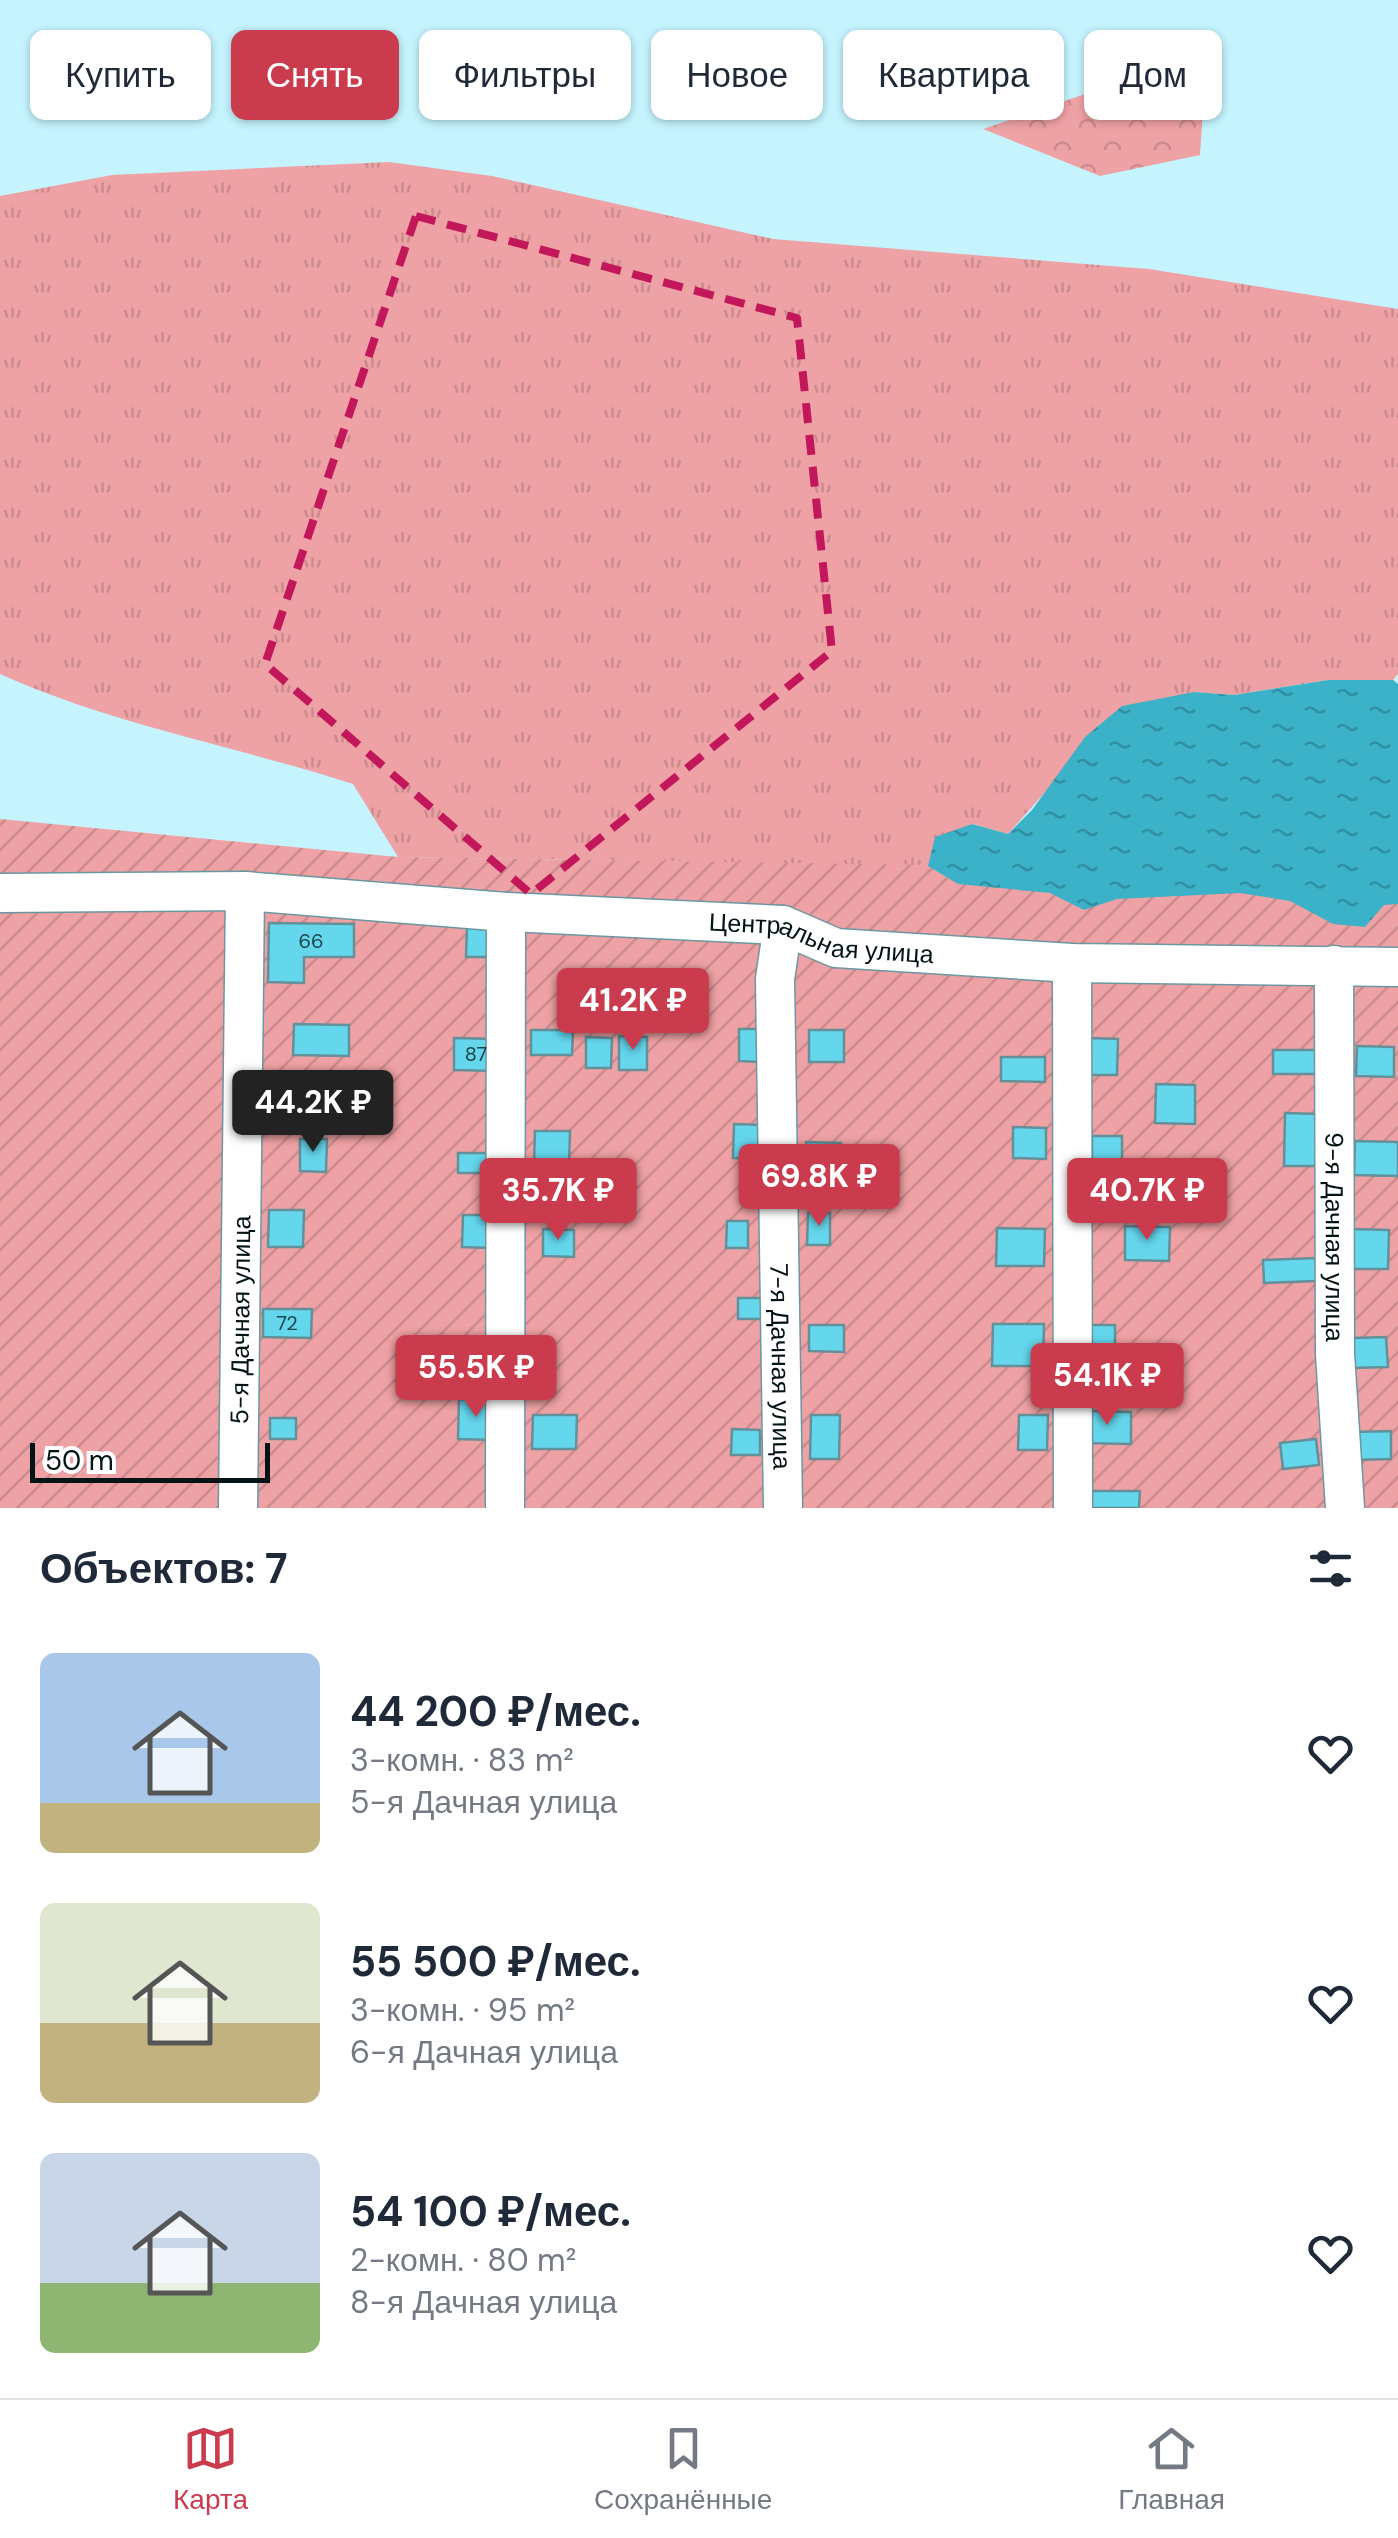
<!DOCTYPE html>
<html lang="ru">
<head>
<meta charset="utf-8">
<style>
  :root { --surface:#fff; --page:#f2f2f3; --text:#1f2937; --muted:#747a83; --line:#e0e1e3; --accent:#cb3b4e }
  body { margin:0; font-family:"DM Sans",sans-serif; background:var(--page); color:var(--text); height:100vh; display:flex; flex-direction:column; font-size:38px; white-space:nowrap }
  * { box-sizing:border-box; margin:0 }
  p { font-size:32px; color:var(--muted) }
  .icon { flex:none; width:55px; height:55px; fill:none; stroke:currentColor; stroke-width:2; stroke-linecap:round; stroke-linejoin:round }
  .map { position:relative; height:1508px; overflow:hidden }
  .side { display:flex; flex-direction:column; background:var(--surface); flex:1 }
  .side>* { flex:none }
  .top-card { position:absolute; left:30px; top:30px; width:1340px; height:90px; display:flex; gap:20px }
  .scale { position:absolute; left:30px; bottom:25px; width:240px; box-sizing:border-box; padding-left:10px; border:5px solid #031316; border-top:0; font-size:28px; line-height:35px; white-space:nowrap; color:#031316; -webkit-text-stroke:8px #fff; paint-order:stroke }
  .price { position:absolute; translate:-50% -85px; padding:0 22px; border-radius:10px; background:var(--accent); color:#fff; font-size:32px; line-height:65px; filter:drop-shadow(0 2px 5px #0008) }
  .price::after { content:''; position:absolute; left:50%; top:60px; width:30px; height:22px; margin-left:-15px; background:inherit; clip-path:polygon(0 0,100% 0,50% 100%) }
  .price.active { background:#222; color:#fff }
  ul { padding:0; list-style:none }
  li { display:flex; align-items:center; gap:30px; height:250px; padding:0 40px }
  li span { display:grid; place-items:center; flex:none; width:280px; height:200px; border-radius:15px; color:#555 }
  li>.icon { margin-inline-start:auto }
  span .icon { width:120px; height:120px; fill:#fffc; stroke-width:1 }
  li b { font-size:42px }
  h2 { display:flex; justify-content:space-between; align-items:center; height:120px; padding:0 40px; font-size:42px }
  .chip { padding:0 35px; border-radius:15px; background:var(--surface); box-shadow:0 2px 8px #0004; font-size:35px; line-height:90px }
  .chip.active { background:var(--accent); color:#fff }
  .tabs { display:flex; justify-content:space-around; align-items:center; height:140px; border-top:2px solid var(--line); background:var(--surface); font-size:28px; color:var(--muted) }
  .tabs a { display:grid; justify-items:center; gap:5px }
  .tabs .active { color:var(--accent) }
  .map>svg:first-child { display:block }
  .grass { fill:url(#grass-tufts) }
  .forest { fill:url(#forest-crowns) }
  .garden { fill:url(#garden-furrows) }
  .water { fill:url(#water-ripples) }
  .building { fill:#65d7ed; stroke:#649099; stroke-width:2.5 }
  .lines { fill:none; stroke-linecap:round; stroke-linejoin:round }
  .minor-casing { stroke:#6b97a0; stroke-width:41 }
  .minor { stroke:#fff; stroke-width:38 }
  .marked { fill:none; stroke:#c2185b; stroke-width:8; stroke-dasharray:20 12; stroke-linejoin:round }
  .labels { text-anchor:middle; stroke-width:10; stroke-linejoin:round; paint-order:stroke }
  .number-label { font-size:20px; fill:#1c444c }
  .street-label { font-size:25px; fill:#031316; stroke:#fff }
</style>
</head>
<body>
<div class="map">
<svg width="1398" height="1508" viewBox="0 0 1398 1508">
  <defs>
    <pattern id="grass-tufts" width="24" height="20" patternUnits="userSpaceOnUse" patternTransform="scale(2.5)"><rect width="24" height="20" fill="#efa2a5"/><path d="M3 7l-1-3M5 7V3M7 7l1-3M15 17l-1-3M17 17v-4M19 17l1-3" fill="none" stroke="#cb8b8d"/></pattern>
    <pattern id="forest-crowns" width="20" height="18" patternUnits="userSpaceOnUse" patternTransform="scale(2.5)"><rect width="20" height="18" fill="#efa2a5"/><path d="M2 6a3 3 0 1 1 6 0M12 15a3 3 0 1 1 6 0" fill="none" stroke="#cb8b8d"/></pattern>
    <pattern id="garden-furrows" width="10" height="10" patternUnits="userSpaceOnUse" patternTransform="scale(2.5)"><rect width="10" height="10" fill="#efa2a5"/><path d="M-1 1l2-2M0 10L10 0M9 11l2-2" fill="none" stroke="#cb8b8d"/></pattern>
    <pattern id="water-ripples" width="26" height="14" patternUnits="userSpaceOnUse" patternTransform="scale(2.5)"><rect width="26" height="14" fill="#3bb2c8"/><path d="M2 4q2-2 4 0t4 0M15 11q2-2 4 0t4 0" fill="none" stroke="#2f90a1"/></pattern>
  </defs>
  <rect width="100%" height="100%" fill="#c5f4fe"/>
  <path class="grass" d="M389,162L492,176L773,239L1149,269L1398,309V674L1393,680H1328L1234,695L1194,692L1055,781L1008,834L972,824L928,866L398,857L353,784C236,746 113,725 0,674V196L112,175Z"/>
  <path class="forest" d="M1123,81L1203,110L1200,155L1100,176L983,129Z"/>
  <path class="garden" d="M0,819L398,857L1398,872V1508H0Z"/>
  <path class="water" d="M1328,680H1393L1398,684V904L1384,905L1365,927L1333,924L1290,901L1240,893L1117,899L1084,910L1050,893L958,884L928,866L935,837L972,824L1008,834L1032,810L1085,737L1122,706L1194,692L1234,695Z"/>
  <path class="building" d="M269,923L354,924V957H304V983L268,982Z
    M467,927L497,928L496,957H466Z
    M294,1024L349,1025V1056L293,1055Z
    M739,1029H761L760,1062L739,1061Z
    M531,1030H573L572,1055H531Z
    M809,1030H844V1062H809Z
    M619,1036L647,1037V1070H619Z
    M586,1037L612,1038L611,1068H586Z
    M454,1038L498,1039L497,1071L454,1070Z
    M1091,1038L1118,1039L1117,1075H1090Z
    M1357,1046L1394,1047V1077L1356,1076Z
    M1273,1050H1318L1317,1074H1273Z
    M1001,1057H1045V1082L1001,1081Z
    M1156,1084L1195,1085V1124L1155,1123Z
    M1285,1113L1319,1114L1318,1166H1284Z
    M734,1124L762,1125V1159L733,1158Z
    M1013,1127L1046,1128V1159L1013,1158Z
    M535,1131H570L569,1165L534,1164Z
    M1092,1136H1122V1173H1092Z
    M300,1139H327L326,1172L300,1171Z
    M1355,1141L1398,1142V1176L1354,1175Z
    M806,1142L841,1143V1168H806Z
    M458,1153H496V1173H458Z
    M269,1210H304L303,1247H268Z
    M808,1213H830V1245H807Z
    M463,1215H489V1248L462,1247Z
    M727,1221H748V1248H726Z
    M1125,1226L1170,1227L1169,1261L1125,1260Z
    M997,1228L1045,1229L1044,1266H996Z
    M543,1229L574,1230V1257L543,1256Z
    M1353,1229L1389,1230L1388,1269H1352Z
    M1316,1258V1281L1264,1283L1263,1260Z
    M738,1298H764V1319H738Z
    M263,1309H312L311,1338L263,1337Z
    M993,1324H1044L1043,1366H992Z
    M809,1325H844V1352L809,1351Z
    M1087,1325H1115V1352H1086Z
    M1386,1337L1388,1367L1352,1368L1351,1338Z
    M459,1399L493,1400V1440L458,1439Z
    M1084,1411L1131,1412V1444L1083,1443Z
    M533,1415H577L576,1449H532Z
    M811,1415H840L839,1459H810Z
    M1019,1415H1048L1047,1450H1018Z
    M270,1418H296V1439H270Z
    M732,1429L760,1430V1455H731Z
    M1391,1431V1459L1354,1460L1353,1432Z
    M1316,1439L1319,1465L1283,1469L1280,1443Z
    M1086,1491H1140L1139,1508H1085Z"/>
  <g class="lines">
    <g class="minor-casing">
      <g id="minor">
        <path id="s1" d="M0,893L245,891L506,912L783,925L836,948L1072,963L1398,967"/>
        <path id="s2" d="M783,925L775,979L783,1508"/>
        <path d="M1072,963L1073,1508"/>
        <path id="s3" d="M1334,965L1335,1354L1345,1508"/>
        <path id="s4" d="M238,1508L245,891"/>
        <path d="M505,1508L506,912"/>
      </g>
    </g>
    <use href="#minor" class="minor"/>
  </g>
  <path class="marked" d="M416,216L797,318L832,651L531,894L265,664Z"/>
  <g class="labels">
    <g class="number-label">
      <text x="311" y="948">66</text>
      <text x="476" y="1061">87</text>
      <text x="287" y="1330">72</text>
    </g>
    <g class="street-label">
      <text dy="9" stroke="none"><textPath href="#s1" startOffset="825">Центральная улица</textPath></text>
      <text dy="9" stroke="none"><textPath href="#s3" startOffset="272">9-я Дачная улица</textPath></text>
      <text dy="9" stroke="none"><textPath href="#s4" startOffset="188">5-я Дачная улица</textPath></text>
      <text dy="9" stroke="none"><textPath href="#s2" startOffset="442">7-я Дачная улица</textPath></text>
    </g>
  </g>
</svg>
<div class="scale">50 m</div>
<b class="price" style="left:633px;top:1053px">41.2K ₽</b>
<b class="price active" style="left:313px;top:1155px">44.2K ₽</b>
<b class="price" style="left:819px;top:1229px">69.8K ₽</b>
<b class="price" style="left:558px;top:1243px">35.7K ₽</b>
<b class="price" style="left:1147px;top:1243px">40.7K ₽</b>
<b class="price" style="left:476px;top:1420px">55.5K ₽</b>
<b class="price" style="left:1107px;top:1428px">54.1K ₽</b>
<div class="top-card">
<a class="chip">Купить</a>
<a class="chip active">Снять</a>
<a class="chip">Фильтры</a>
<a class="chip">Новое</a>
<a class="chip">Квартира</a>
<a class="chip">Дом</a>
</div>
</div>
<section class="side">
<h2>Объектов: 7<svg class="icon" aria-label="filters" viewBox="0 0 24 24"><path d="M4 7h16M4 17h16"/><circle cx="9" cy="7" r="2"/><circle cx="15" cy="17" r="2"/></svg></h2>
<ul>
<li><span style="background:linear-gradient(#a9c7e8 75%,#c2b280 0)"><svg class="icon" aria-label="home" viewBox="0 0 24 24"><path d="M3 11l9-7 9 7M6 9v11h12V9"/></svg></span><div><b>44 200 ₽/мес.</b><p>3-комн. · 83 m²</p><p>5-я Дачная улица</p></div><svg class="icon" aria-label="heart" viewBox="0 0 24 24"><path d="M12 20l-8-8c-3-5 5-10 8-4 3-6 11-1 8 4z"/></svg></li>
<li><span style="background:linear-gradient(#dfe7d0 60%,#c2b280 0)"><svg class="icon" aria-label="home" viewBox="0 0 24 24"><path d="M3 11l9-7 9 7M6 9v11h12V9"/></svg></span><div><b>55 500 ₽/мес.</b><p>3-комн. · 95 m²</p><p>6-я Дачная улица</p></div><svg class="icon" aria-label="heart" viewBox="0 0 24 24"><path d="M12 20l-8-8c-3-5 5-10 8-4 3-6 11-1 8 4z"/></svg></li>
<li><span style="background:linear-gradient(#c9d6e8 65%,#8fb573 0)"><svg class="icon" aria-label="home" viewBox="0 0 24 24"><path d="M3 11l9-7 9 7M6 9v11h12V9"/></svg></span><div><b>54 100 ₽/мес.</b><p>2-комн. · 80 m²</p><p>8-я Дачная улица</p></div><svg class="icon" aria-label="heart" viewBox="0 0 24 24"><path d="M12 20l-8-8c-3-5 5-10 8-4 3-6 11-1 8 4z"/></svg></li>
</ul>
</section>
<nav class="tabs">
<a class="active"><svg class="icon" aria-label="map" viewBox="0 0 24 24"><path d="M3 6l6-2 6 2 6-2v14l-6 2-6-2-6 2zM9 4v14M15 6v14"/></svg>Карта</a>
<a><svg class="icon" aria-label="saved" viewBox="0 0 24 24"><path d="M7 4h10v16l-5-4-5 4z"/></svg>Сохранённые</a>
<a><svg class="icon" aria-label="home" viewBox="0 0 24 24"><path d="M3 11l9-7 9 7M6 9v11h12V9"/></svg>Главная</a>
</nav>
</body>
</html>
